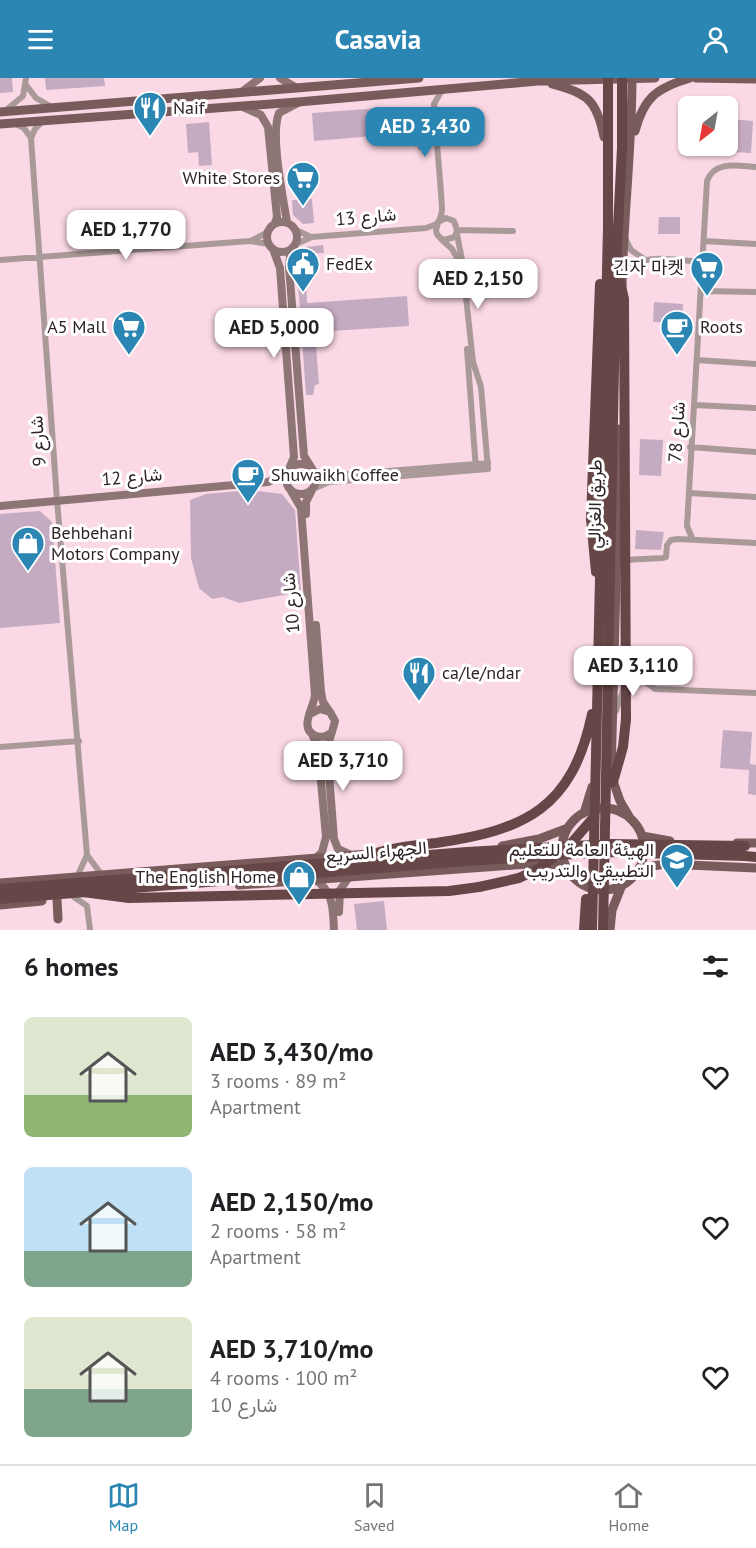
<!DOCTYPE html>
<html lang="en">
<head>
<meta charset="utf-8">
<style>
  :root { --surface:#fff; --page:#f6f6f6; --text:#202124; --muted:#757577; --line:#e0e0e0; --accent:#2c86b4 }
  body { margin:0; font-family:"PT Sans",Vazirmatn,"Noto Sans KR",sans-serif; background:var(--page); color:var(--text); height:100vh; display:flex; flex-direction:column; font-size:22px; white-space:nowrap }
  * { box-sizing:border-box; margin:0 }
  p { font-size:20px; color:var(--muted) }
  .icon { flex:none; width:33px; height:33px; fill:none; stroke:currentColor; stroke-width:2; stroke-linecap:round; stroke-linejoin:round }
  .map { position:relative; height:852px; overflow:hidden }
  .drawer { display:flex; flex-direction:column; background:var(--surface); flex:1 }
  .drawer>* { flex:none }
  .needle { width:39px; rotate:211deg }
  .buttons { position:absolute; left:678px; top:18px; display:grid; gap:12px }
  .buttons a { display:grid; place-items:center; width:60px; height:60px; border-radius:9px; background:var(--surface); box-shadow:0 2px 4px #0004; font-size:30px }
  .price { position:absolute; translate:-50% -51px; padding:0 14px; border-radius:12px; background:#fff; color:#222; font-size:20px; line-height:39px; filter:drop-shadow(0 2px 3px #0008) }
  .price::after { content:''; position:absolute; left:50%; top:36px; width:18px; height:14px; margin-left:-9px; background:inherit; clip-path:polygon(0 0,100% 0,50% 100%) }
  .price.current { background:var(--accent); color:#fff }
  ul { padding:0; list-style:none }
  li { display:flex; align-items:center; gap:18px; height:150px; padding:0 24px }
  li span { display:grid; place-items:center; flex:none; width:168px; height:120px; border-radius:9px; color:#555 }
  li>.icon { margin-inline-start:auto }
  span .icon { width:72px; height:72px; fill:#fffc; stroke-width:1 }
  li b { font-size:26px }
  h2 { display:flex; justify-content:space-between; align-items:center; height:72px; padding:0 24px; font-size:26px }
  header { display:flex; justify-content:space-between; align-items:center; height:78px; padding:0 24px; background:var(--accent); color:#fff; font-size:27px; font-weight:800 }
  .tabs { display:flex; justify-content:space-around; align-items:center; height:84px; border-top:2px solid var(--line); background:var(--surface); font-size:16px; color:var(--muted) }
  .tabs a { display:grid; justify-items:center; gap:3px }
  .tabs .current { color:var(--accent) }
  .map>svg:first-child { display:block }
  .building { fill:#c5abc2 }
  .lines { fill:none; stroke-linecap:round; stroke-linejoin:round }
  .street { stroke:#a99; stroke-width:6 }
  .secondary { stroke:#8d7575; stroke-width:8 }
  .primary { stroke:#785c5c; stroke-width:9 }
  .highway { stroke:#664647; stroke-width:10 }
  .highway-bridge { stroke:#664647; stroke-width:10 }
  .labels { text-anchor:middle; stroke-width:6; stroke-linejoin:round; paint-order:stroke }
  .poi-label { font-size:18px; fill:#302328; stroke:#fff; text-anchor:start }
  .street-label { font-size:18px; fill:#302328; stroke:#fff }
</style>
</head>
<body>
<header><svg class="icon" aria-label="menu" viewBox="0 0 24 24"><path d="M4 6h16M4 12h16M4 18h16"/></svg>Casavia<svg class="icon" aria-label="person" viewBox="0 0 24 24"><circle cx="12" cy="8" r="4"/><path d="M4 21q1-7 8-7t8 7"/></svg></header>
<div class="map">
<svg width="756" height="852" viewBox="0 0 756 852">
  <rect width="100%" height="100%" fill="#fbd8e5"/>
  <path class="building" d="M0,0H12L13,14L0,15Z
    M45,0H104L105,8L46,12Z
    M394,29L397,56L314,63L312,35Z
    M728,41L753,43L751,75L694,72V68H728Z
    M209,44L212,87L199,88L198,74L188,75L186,46Z
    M418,54H430V72H418Z
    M312,121L314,145L303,146L293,137L292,122Z
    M659,139H680V156H658Z
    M323,167L324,175L309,176L303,184L304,197L297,198L296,181L306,169Z
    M306,204L307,225L407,218L409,248L315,254L319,306L315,307L313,317H306L298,205Z
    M654,224L683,226L682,245L653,244Z
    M640,361L663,362L661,398L639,397Z
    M250,412L282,416L295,432L301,514L239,525L223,519L212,521L199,510L191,480L190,422L206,416Z
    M40,433L52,444L60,545L0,550V436Z
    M636,452L664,454L661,472L635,471Z
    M723,652L752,654L750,686L756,687V717L748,716L749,692L720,690Z
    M384,823L387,852H357L354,826Z"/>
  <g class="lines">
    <path class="street" d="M26,7L36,20L52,29
      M5,33L23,18L26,0
      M43,43L35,51L31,60L57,422L87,777L77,799
      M16,46L24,50L31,60
      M438,144L446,140L454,143L457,152L455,159L444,162C427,154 443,143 442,130C440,95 436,61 434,26L442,12
      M296,152L311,159
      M457,152L513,153
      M625,160L631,172L644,181
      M441,161L452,171L459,183
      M251,163L268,154
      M704,163L756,166
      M296,166L312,159L426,150L437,146
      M0,182L250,163L269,166
      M622,197C640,172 676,183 703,184
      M701,213L756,214
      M467,271L476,392
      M697,282L756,286
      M694,327L756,330
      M690,369L756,374
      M315,393L326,398L488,385
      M313,411L329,404L488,391L481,309L473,284L462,182L457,156
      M689,415L756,419
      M692,460L687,448L707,103C715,82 738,88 756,89
      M624,482L663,480L666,479L667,467L671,462L678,461L756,465
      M616,633C624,609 628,589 655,611L756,615
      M0,669L79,663
      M87,777L102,797
      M74,819L87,828L90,852"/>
    <path class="secondary" d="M280,0L295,9
      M243,13L260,0
      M243,29L261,37L268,49L277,139L275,145
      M267 159a15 15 0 1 1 30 0a15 15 0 1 1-30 0Z
      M287,144C283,119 270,57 279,35L298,25
      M294,169L290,179L289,189L304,378L311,389
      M273,171L280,190L294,379L289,391
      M286 401a15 15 0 1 1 30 0a15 15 0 1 1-30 0Z
      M291,413L301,430L315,617C314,629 299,649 314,657C321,661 327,658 332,654L335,643L330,634L320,631L310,636
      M0,428L268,404L287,396
      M306,436V424L312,412
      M316,547L321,614L323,624L330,634
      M332,654L327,669L334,761L338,771L351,777
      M312,656L318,670L326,759L322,774L316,780
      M314,801C334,813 333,832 334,852
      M339,834L340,812L349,799"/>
    <path class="primary" d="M696,0L756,1
      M552,6C587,15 597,22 604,59
      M0,34L419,0
      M0,46L298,24L538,3L655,0
      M635,53C644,19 657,10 690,0
      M622,211C623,140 632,71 632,0
      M620,351L611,697L620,723L630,740
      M562 771a41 41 0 1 1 82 0a41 41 0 1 1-82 0Z
      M584,735L592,709
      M642,758L670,763
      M737,765H756
      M502,768L539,761L568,750
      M636,796L653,788L665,786L756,790
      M0,805L368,776
      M239,807L542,785L566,788
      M57,821L58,841
      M0,827L42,823
      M610,852L612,832L622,807"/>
    <path class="highway" d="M591,441L596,494
      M613,704L623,669L626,641
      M745,778L756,779
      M479,809L519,800L538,791
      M0,811L467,774
      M0,821L465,783"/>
    <path class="highway-bridge" d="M620,204L624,221L626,641
      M591,441L600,206
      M467,774L610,766L745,768
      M360,781C385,770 410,768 436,765C525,752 572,731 592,636
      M465,783L607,774L745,778
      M538,791L568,769L594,739
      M83,814L129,820L449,813L479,809
      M584,852L586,821
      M592,852L608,149V0
      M603,852L616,189L622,70V0"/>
  </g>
  <defs>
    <g id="restaurant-pin" transform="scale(1.725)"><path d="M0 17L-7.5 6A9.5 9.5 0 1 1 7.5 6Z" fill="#2c86b4" stroke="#fff"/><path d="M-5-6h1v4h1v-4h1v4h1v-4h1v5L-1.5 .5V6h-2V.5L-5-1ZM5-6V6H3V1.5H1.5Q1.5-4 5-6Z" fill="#fff"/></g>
    <g id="supermarket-pin" transform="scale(1.725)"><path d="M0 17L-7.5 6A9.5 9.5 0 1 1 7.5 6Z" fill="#2c86b4" stroke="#fff"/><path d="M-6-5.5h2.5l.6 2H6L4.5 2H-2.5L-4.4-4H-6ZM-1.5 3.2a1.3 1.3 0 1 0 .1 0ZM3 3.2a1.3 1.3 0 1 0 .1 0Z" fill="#fff"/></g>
    <g id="civic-pin" transform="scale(1.725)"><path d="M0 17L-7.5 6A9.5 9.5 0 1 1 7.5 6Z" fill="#2c86b4" stroke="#fff"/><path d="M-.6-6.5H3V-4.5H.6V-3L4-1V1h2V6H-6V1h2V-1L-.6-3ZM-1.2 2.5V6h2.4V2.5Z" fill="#fff"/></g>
    <g id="cafe-pin" transform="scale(1.725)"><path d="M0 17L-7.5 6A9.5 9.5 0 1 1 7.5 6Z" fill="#2c86b4" stroke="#fff"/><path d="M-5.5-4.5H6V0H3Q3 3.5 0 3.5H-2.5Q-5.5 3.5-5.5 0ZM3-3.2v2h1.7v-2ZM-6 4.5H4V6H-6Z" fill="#fff"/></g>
    <g id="shop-pin" transform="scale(1.725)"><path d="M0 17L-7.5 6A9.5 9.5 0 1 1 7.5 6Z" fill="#2c86b4" stroke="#fff"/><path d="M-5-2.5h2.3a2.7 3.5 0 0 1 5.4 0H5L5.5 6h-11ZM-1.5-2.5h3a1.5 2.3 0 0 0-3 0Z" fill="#fff"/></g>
    <g id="university-pin" transform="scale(1.725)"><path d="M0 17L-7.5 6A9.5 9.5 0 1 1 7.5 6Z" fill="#2c86b4" stroke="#fff"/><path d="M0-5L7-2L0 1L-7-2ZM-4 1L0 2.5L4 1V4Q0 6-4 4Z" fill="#fff"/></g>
  </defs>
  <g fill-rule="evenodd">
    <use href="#restaurant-pin" x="150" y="30"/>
    <use href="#supermarket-pin" x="303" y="100"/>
    <use href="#civic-pin" x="303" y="186"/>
    <use href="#supermarket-pin" x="707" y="190"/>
    <use href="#supermarket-pin" x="129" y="249"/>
    <use href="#cafe-pin" x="677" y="249"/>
    <use href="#cafe-pin" x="248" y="397"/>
    <use href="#shop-pin" x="28" y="465"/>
    <use href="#restaurant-pin" x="419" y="595"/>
    <use href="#university-pin" x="677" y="782"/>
    <use href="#shop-pin" x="299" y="799"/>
  </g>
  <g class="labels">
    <g class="poi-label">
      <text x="173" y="36">Naif</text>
      <text x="280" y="106" text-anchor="end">White Stores</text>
      <text x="326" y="192">FedEx</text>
      <text x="684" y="196" text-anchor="end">긴자 마켓</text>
      <text x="106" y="255" text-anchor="end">A5 Mall</text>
      <text x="700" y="255">Roots</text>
      <text x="271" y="403">Shuwaikh Coffee</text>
      <text x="51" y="461">Behbehani<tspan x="51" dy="21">Motors Company</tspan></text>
      <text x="442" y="601">ca/le/ndar</text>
      <text x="654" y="778" text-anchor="end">الهيئة العامة للتعليم<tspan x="654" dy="21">التطبيقي والتدريب</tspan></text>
      <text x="276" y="805" text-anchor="end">The English Home</text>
    </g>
    <g class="street-label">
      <text transform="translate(366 139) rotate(-5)" y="6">شارع 13</text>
      <text transform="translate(677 354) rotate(-86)" y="6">شارع 78</text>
      <text transform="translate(38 363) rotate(-94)" y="6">شارع 9</text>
      <text transform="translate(132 399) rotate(-5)" y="6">شارع 12</text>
      <text transform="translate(595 426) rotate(-89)" y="6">طريق الغزالي</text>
      <text transform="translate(291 525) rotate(-95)" y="6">شارع 10</text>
      <text transform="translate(376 774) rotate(-5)" y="6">الجهراء السريع</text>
    </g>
  </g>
</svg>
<div class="buttons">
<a><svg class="needle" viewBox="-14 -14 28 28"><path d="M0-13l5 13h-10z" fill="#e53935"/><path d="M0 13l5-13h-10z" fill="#757577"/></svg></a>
</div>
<b class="price current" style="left:425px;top:80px">AED 3,430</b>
<b class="price" style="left:126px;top:183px">AED 1,770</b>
<b class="price" style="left:478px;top:232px">AED 2,150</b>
<b class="price" style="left:274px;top:281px">AED 5,000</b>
<b class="price" style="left:633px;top:619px">AED 3,110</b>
<b class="price" style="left:343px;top:714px">AED 3,710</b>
</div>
<section class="drawer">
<h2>6 homes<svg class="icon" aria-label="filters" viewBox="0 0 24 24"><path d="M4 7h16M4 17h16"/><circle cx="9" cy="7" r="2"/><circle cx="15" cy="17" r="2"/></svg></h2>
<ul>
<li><span style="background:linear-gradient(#dfe7d0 65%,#8fb573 0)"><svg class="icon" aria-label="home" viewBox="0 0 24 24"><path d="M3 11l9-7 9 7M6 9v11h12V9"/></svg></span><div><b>AED 3,430/mo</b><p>3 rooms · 89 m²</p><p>Apartment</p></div><svg class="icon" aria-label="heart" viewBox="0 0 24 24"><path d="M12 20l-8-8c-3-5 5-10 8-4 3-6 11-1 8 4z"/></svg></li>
<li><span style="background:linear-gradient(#bfe0f5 70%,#7fa58c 0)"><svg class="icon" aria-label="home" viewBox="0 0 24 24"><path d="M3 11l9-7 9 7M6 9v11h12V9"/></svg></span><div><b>AED 2,150/mo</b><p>2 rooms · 58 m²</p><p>Apartment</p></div><svg class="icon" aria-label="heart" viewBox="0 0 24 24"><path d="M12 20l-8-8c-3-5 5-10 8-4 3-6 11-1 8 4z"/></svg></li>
<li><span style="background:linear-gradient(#dfe7d0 60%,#7fa58c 0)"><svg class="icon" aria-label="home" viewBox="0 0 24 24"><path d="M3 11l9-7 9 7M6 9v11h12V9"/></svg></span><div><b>AED 3,710/mo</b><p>4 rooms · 100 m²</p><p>شارع 10</p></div><svg class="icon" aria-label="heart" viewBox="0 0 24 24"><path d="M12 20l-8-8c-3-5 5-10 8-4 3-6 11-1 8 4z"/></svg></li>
</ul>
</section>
<nav class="tabs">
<a class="current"><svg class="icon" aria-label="map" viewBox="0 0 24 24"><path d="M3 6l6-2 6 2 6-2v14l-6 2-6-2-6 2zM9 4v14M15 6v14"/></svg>Map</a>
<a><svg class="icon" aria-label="saved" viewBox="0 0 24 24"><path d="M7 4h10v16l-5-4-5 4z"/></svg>Saved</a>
<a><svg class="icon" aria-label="home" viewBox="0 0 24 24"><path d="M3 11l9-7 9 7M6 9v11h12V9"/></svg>Home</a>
</nav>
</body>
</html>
